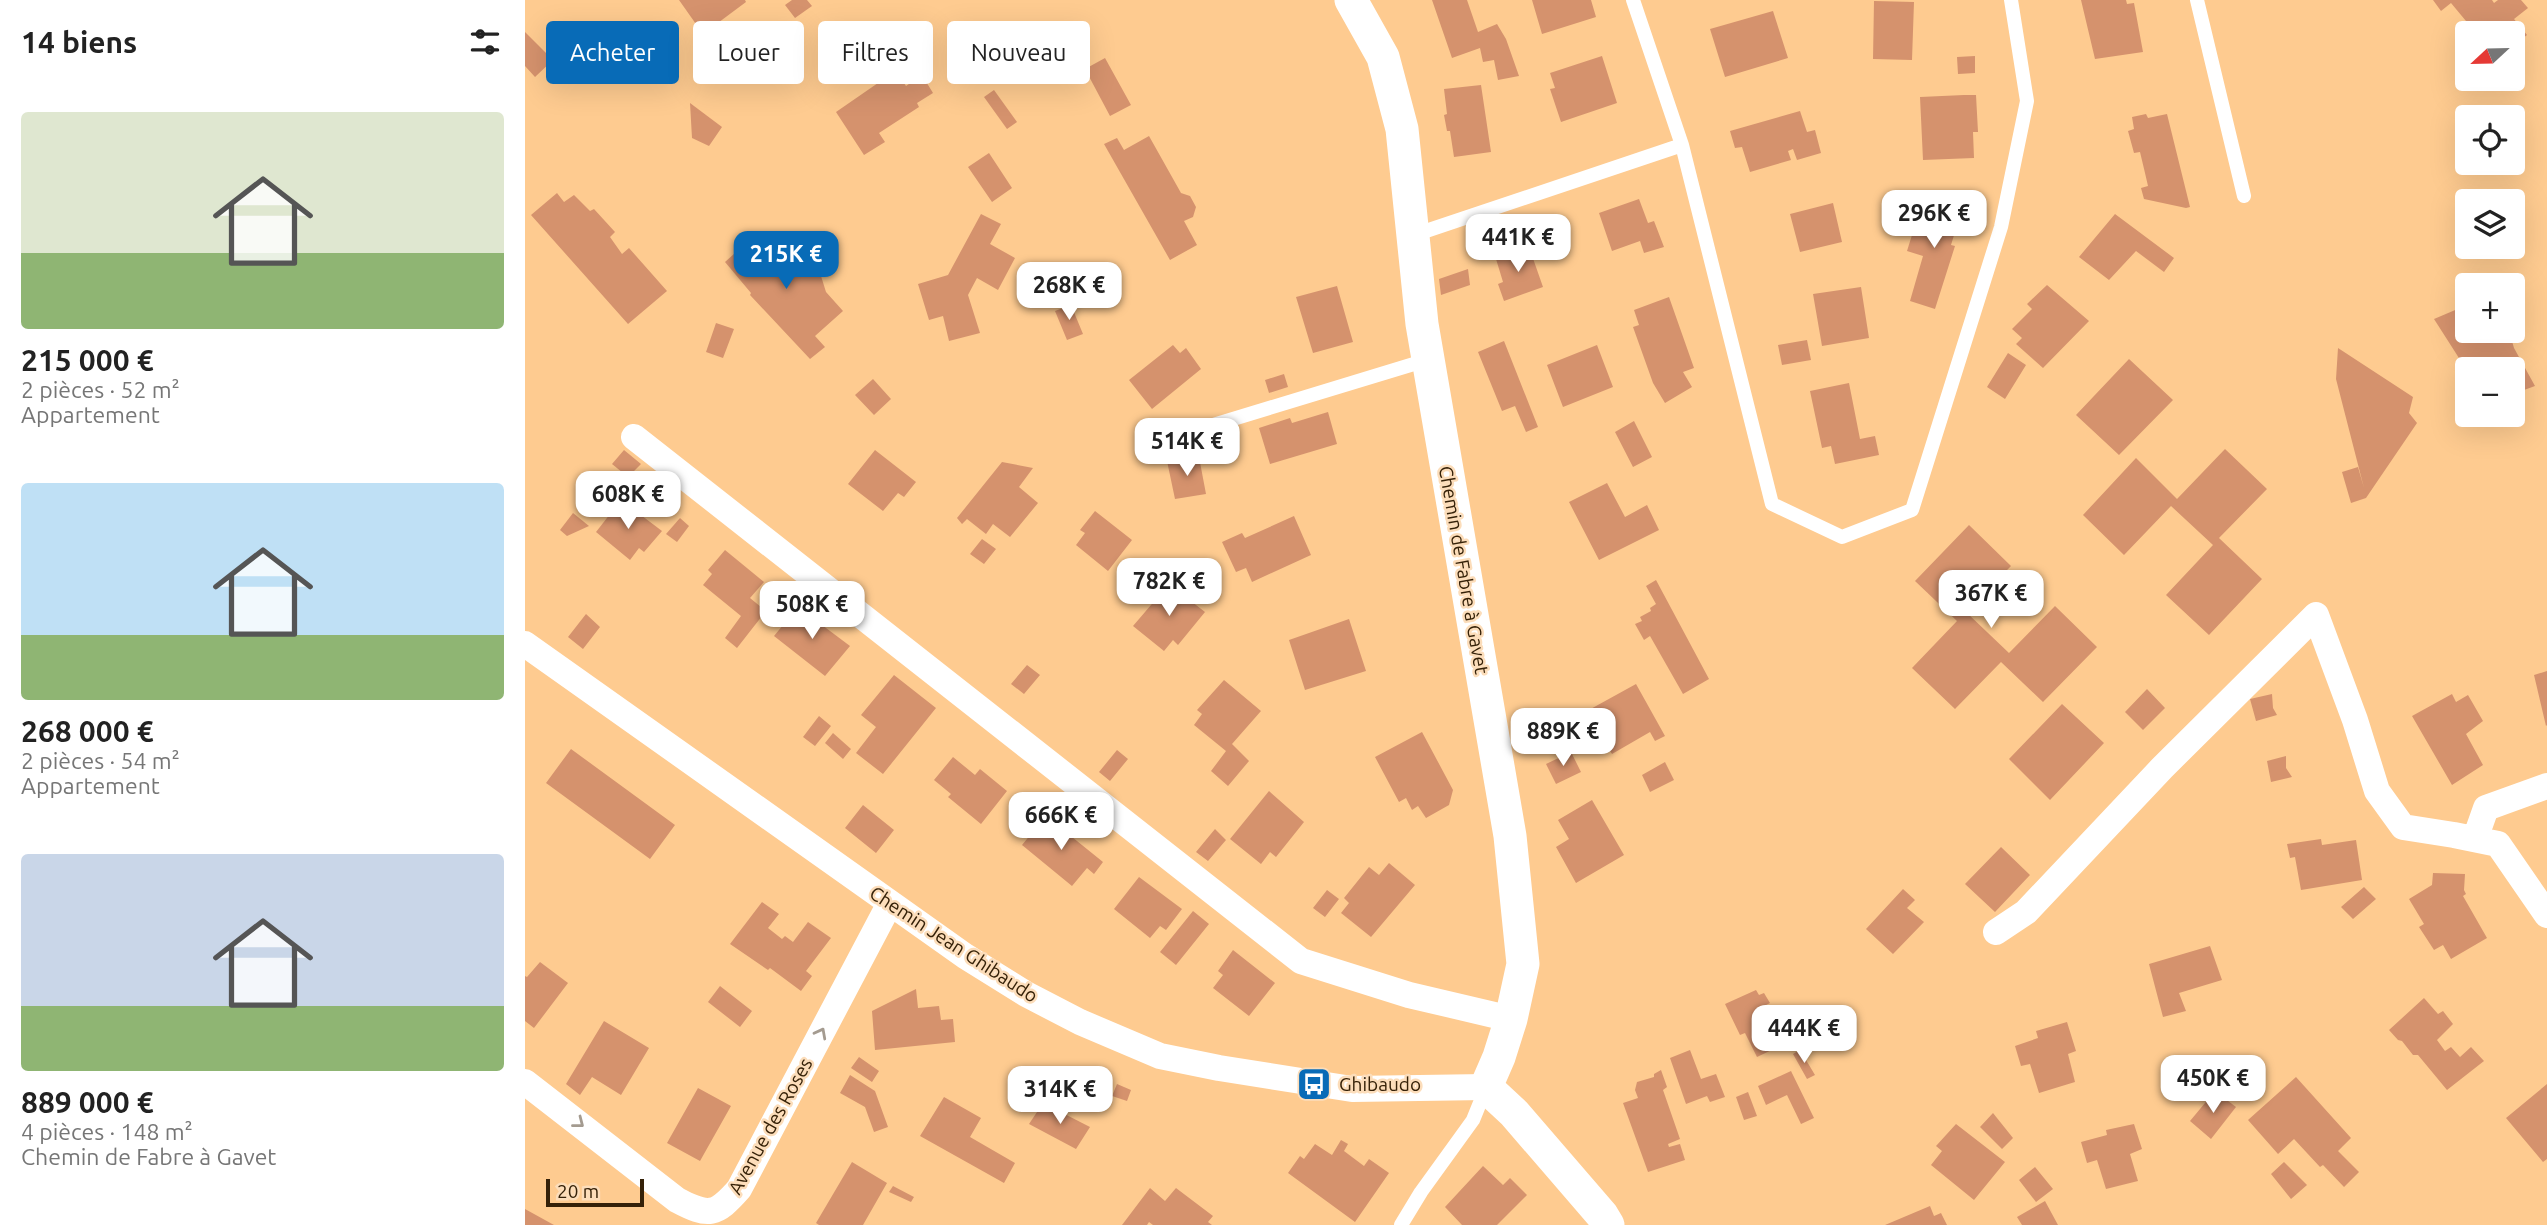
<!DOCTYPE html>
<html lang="fr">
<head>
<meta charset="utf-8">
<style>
  :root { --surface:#fff; --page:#f2f2f2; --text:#222; --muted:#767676; --accent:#086bb7 }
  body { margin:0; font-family:Ubuntu,sans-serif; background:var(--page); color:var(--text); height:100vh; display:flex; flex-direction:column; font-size:26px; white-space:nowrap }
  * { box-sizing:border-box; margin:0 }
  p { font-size:23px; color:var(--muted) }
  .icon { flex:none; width:38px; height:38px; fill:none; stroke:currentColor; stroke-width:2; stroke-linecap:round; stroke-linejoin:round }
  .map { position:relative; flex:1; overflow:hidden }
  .details { display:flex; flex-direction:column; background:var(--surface); width:525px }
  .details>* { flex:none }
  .hud { position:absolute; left:21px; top:21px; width:665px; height:63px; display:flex; gap:14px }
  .needle { width:46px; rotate:248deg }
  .tools { position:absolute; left:1930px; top:21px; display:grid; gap:14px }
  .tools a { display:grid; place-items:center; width:70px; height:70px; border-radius:7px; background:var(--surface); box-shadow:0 7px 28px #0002; font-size:35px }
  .scale { position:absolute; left:21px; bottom:18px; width:98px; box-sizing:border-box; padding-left:7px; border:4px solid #352108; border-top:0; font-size:19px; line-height:24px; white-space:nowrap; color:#352108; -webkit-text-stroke:5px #fcddba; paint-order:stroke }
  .price { position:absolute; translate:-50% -60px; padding:0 16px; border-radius:14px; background:#fff; color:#222; font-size:23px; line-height:46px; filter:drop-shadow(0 2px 4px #0008) }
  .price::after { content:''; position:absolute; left:50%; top:42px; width:21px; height:16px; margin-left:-10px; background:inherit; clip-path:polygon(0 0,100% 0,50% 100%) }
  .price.selected { background:var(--accent); color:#fff }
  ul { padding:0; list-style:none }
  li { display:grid; align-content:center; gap:14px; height:371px; padding:0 21px }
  li span { display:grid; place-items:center; height:217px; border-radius:7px; color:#555 }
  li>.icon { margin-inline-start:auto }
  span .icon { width:126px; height:126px; fill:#fffc; stroke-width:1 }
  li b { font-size:30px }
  h2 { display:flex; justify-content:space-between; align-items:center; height:84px; padding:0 21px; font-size:30px }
  .pill { padding:0 24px; border-radius:7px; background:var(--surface); box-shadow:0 7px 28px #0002; font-size:24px; line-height:63px }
  .pill.selected { background:var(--accent); color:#fff }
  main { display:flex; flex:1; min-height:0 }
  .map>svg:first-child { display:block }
  .building { fill:#d5926d }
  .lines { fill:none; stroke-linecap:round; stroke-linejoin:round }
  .service { stroke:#fff; stroke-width:14 }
  .minor { stroke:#fff; stroke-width:26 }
  .tertiary { stroke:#fff; stroke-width:33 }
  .oneway { stroke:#a49b90 }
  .labels { text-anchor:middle; stroke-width:5; stroke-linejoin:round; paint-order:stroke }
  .street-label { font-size:19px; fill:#352108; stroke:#fcddba }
  .poi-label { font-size:19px; fill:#352108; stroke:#fcddba; text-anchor:start }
</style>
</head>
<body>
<main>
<section class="details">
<h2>14 biens<svg class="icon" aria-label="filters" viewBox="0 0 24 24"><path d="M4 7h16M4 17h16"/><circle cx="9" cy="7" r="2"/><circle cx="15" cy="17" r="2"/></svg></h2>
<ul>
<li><span style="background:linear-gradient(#dfe7d0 65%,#8fb573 0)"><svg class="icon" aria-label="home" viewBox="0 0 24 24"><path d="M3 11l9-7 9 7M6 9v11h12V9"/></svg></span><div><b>215 000 €</b><p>2 pièces · 52 m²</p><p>Appartement</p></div></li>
<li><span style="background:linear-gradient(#bfe0f5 70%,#8fb573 0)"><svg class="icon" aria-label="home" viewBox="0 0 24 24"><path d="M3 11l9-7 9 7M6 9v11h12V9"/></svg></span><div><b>268 000 €</b><p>2 pièces · 54 m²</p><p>Appartement</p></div></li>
<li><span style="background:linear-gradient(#c9d6e8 70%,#8fb573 0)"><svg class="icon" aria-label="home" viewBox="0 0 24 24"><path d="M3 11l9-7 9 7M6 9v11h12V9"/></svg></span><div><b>889 000 €</b><p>4 pièces · 148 m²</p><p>Chemin de Fabre à Gavet</p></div></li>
</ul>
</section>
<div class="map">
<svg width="2022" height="1225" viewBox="0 0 2022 1225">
  <rect width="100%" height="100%" fill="#fecb90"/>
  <path class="building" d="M154,0H220L221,2L178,34Z
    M267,0H282L287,6L270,18L260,5Z
    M907,0H942L953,32L972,24L981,39L994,76L973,80L969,60L958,62L955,48L927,58Z
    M1007,0H1066L1071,17L1017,34Z
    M1556,0H1601L1602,4L1609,3L1618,52L1570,59Z
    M1908,0H1967L1969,3L1973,0H1996L2003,8L1989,19L2002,35L1988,46V33H1951L1926,3L1916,11Z
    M1349,1L1389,2L1387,60L1348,59Z
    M1248,11L1263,58L1200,77L1185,29Z
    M0,32L28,60L10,77L0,66Z
    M1077,56L1092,103L1036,122L1025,89L1030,88L1025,73Z
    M1450,56V73L1433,74L1432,57Z
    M580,58L606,105L585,116L560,69Z
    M362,65L368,74L371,71L381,86L397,75L408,93L392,103L394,107L354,133L360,142L339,155L311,112L353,83L348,74Z
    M956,85L966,152L929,157L925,131H922L919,115L922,114L919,89Z
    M469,90L492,122L482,129L459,97Z
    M1439,95H1451L1453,132H1448L1449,158L1398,160L1395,97Z
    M165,103L197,127L184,146L167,138Z
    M1275,111L1282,132L1290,130L1296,153L1272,160L1268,149L1263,151L1266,160L1225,172L1217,147L1210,148L1205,131Z
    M1621,114L1623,118L1642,114L1665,207L1661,208L1619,199L1616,188L1623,186L1620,173L1615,152L1609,153L1603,131L1609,129L1607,117Z
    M624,136L656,193L665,196L671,207L668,217L659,221L672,245L645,260L579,144L592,138L599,150Z
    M464,153L487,188L467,202L443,167Z
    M32,193L39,202L49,195L65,211L69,209L90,232L85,237L97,254L104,248L142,291L103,324L6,215Z
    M1114,199L1123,223L1129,221L1139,247L1119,253L1115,241L1087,251L1074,213Z
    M1430,201L1442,205L1434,233L1430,232L1426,245L1430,246L1410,309L1385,301L1398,256L1382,251L1397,203L1426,212Z
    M1308,203L1317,242L1275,252L1265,214Z
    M456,214L476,224L465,244L490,258L473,290L452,278L443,295L455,333L424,341L418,316L404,320L393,284L423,275Z
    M1590,214L1649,258L1639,272L1611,251L1584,280L1554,257Z
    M230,235L240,247L252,236L268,256L285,264L296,276L301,292L318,311L290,336L300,347L285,359L225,295L226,293L200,262Z
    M1004,247L1018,287L979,301L973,284L978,282L971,259Z
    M943,269L945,285L916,295L914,279Z
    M1522,285L1564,321L1518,368L1491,344L1497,338L1487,329L1507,309L1502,304Z
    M812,286L828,342L788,353L771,297Z
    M1336,287L1344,338L1297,346L1288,294Z
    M1144,297L1169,368L1158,372L1167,387L1140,403L1128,383L1108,327L1114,325L1109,310Z
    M546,305L558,334L542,340L530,311Z
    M1942,305V331H1984L1989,348L2010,386L1988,394V369H1941L1909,319Z
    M191,323L209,329L198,358L181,352Z
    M1282,340L1286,360L1257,365L1253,345Z
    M979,341L1013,427L1001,432L990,406L977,411L953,352Z
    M648,345L655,353L661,348L676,369L627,409L604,380Z
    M1072,345L1088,387L1038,407L1022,365Z
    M1813,348L1888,397L1884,413L1892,423L1841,498L1826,503L1817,472L1833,467L1839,488L1811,379Z
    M1483,353L1501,365L1480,399L1462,387Z
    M1604,359L1648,400L1594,455L1551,415Z
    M759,374L763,387L744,393L740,380Z
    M348,379L366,399L349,415L330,395Z
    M1324,383L1335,439L1350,436L1354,455L1310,464L1306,446L1297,448L1285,391Z
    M803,412L812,444L745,464L734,428L765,418L767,423Z
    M1109,421L1127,457L1108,467L1090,432Z
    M1700,449L1742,489L1694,538L1737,579L1684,635L1641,595L1688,545L1646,506L1599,555L1558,515L1611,458L1652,499Z
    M99,450L116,464L103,477L87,464Z
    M350,450L391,482L379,497L373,493L358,511L323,484Z
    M674,457L681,494L650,499L642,461Z
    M477,462L508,468L494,487L513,503L485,537L468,524L461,534L442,519L437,524L432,518Z
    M1082,483L1100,517L1122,505L1134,530L1074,560L1044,502Z
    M96,500L137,531L119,552L114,548L105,560L71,532Z
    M570,511L607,540L583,571L551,545L560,533L555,530Z
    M48,513L64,526L42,536L35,530Z
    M769,516L786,555L727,582L721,568L711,572L697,542L717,533L720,538Z
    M155,518L164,526L152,542L141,534Z
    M1444,525L1486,566L1441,612L1484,653L1530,606L1572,647L1518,702L1476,662L1430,709L1387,668L1432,621L1390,581Z
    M457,539L471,549L459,564L445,554Z
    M200,550L239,582L225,598L241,611L212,648L200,638L216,616L178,585L187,574L183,570Z
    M1131,580L1184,679L1158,694L1125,636L1119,640L1110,624L1117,621L1115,617L1126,611L1125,608L1131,604L1121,586Z
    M644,584L680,612L653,645L648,640L639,651L608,626Z
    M273,607L325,646L300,676L249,636Z
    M61,614L75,627L58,649L43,637Z
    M824,619L841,671L780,690L764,640Z
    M502,665L515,675L499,694L486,684Z
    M2022,671V725L2021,726L2009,675Z
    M369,675L411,708L358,774L331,753L351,727L336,715Z
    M699,680L736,711L707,744L724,761L703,786L686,771L701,751L669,725L677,714L672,710Z
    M1111,684L1140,736L1130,741L1125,732L1087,754L1062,711Z
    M1622,689L1640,708L1618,730L1600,712Z
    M1747,694L1748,708L1752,715L1731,721L1725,699Z
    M1927,694L1931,702L1943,695L1958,721L1941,734L1958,765L1927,785L1887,716Z
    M1537,704L1579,743L1525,800L1484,759Z
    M294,716L306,726L290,746L278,737Z
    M897,732L928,790L924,805L901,818L893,806L887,810L881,798L874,802L850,757Z
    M308,733L326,749L318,759L300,743Z
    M46,749L150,825L125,859L21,783Z
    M592,750L603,759L585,781L574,772Z
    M1046,752L1056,772L1031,784L1021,764Z
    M1761,756V768L1767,777L1746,782L1742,761Z
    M428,757L450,775L455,769L482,791L456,824L423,797L426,794L409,780Z
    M1140,762L1149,780L1125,792L1117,775Z
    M744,791L779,822L751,857L745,852L736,864L705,839Z
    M1067,800L1099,855L1051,883L1031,847L1044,839L1033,820Z
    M338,805L369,830L351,853L320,828Z
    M521,816L578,862L569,874L562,868L547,886L497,845Z
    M690,829L701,840L683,861L671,852Z
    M1796,839L1797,845L1831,840L1837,880L1776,890L1770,857L1765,858L1762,844Z
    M1476,847L1505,875L1470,912L1440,884Z
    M864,863L890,885L846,937L816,913L824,903L819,898L844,867L854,875Z
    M1908,873L1940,874L1939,890L1941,894L1938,896L1962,938L1926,959L1918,945L1909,950L1894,927L1899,924L1884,899L1907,885Z
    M614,877L657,909L641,930L635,926L625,938L589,909Z
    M1839,887L1851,899L1828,919L1816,907Z
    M1378,889L1390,900L1382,908L1399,922L1368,954L1341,929Z
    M802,890L814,899L800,917L788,908Z
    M237,902L254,914L243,928L257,939L260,936L268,942L283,922L306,938L281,971L287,976L276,991L245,968L243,970L205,944Z
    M668,911L684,924L651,965L635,952Z
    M1685,946L1697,980L1654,993L1661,1011L1638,1017L1624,964Z
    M708,950L750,983L724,1016L688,988L698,975L693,971Z
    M15,962L43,983L9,1028L0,1021V976L2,977Z
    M195,986L227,1011L215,1027L183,1002Z
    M391,989L393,1008L414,1006L416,1020L428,1019L430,1042L350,1050L347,1011Z
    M1231,990L1234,995L1239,993L1245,1003L1239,1006L1259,1044L1232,1057L1220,1033L1215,1035L1200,1004Z
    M1899,998L1913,1014L1918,1011L1928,1024L1912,1040L1920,1051L1926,1047L1935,1057L1946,1047L1959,1061L1922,1090L1893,1055H1888L1877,1041L1873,1040L1864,1030Z
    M79,1021L124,1048L96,1095L67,1077L55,1095L41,1084Z
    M1542,1022L1551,1051L1543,1054L1550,1082L1514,1093L1505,1064L1496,1066L1490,1046L1513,1038L1511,1031Z
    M1165,1050L1176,1079L1191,1074L1200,1097L1185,1102L1182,1096L1161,1104L1145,1058Z
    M1275,1050L1290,1075L1282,1079L1268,1054Z
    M334,1057L354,1071L347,1082L326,1068Z
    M570,1067L577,1070L565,1094L558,1092Z
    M1136,1070L1142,1087L1138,1090L1155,1139L1143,1144L1144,1147L1155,1144L1160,1160L1123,1172L1098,1103L1113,1098L1110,1090L1112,1082L1129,1077V1074Z
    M1266,1071L1289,1118L1276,1124L1262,1095L1241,1105L1233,1086Z
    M325,1075L350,1091L363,1127L349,1132L340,1107L315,1093Z
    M1771,1077L1826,1138L1813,1151L1834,1172L1819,1187L1798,1165L1795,1167L1769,1139L1753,1154L1723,1120Z
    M592,1084L606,1090L602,1101L587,1096Z
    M2022,1084V1159L2018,1162L1981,1118Z
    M173,1088L206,1106L175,1161L142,1143Z
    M1690,1091L1711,1107L1686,1139L1665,1121Z
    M1223,1092L1232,1116L1219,1120L1211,1097Z
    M419,1097L456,1118L445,1137L490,1163L479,1183L395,1136Z
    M518,1103L565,1127L551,1149L504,1124Z
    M1468,1113L1488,1138L1477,1149L1455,1127Z
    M1431,1124L1480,1162L1449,1200L1406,1165L1417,1151L1411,1146Z
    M1609,1124L1617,1149L1605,1154L1613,1181L1581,1189L1572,1160L1562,1163L1556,1142L1582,1135L1581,1130Z
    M816,1140L823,1144L819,1151L839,1166L844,1159L864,1173L830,1222L763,1173L775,1156L779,1159L790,1144L807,1155Z
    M327,1162L362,1183L338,1225H294L291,1223Z
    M1759,1162L1782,1185L1766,1199L1746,1174Z
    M958,1166L978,1185L985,1178L1002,1195L972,1225H937L920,1207Z
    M1510,1167L1528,1189L1511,1202L1494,1180Z
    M368,1186L389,1197L386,1202L364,1192Z
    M625,1188L640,1201L651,1188L688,1216L683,1222L687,1225H628L624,1222L622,1225H597Z
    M1520,1201L1533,1225H1497L1492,1217Z
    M1405,1206L1409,1216L1416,1213L1422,1225H1360Z
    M0,1209L29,1225H0Z"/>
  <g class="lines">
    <path class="service" d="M1672,0L1719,196
      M1157,145L1247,504L1317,537L1387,510L1476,227L1502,101L1486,0
      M889,235L1157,145L1108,0
      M628,449L662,433L902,360
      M876,1225L896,1192L948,1120L961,1088"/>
    <path class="minor" d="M109,437L776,961L884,995L986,1019
      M0,644L440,956L501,994L555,1022L635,1056L694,1068L827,1089L961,1087
      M1950,839L1961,808L2022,786
      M1471,932L1501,912L1637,768L1791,615L1830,720L1852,791L1878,827L1929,835L1973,844L2022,915
      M0,1082L152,1200C184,1217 191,1215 214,1189L365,903"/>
    <path class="tertiary" d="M826,0L858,57L877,129L897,324L985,836L998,964L986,1019L974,1057L961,1087L989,1113L1077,1215L1083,1225"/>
  </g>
  <defs><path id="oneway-chevron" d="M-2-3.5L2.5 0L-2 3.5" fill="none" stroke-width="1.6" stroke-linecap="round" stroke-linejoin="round" transform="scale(1.75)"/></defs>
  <g class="oneway">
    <use href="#oneway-chevron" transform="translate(296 1033) rotate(-62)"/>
    <use href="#oneway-chevron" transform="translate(54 1123) rotate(38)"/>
  </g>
  <defs>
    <g id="bus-square" transform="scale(1.75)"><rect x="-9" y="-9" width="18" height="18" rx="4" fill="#086bb7" stroke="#fcddba"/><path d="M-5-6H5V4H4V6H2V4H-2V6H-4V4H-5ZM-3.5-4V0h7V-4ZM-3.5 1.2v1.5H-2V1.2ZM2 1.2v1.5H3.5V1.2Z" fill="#fff"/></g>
  </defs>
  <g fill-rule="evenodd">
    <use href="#bus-square" x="789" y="1084"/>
  </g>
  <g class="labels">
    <g class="street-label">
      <text transform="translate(939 570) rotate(80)" y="7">Chemin de Fabre à Gavet</text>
      <text transform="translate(429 944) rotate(33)" y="7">Chemin Jean Ghibaudo</text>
      <text transform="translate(245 1126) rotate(-61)" y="7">Avenue des Roses</text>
    </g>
    <g class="poi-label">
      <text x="814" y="1091">Ghibaudo</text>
    </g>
  </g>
</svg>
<div class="tools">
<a><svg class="needle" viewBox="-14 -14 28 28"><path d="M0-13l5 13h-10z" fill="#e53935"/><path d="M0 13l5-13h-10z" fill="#767676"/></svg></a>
<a><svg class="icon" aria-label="locate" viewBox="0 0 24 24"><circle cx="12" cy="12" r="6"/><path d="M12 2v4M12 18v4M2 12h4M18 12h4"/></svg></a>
<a><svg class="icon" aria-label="layers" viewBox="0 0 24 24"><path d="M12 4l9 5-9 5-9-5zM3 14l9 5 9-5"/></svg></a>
<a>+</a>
<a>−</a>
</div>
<div class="scale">20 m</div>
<b class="price" style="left:1409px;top:250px">296K €</b>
<b class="price" style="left:993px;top:274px">441K €</b>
<b class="price selected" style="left:261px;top:291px">215K €</b>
<b class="price" style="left:544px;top:322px">268K €</b>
<b class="price" style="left:662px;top:478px">514K €</b>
<b class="price" style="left:103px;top:531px">608K €</b>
<b class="price" style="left:644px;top:618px">782K €</b>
<b class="price" style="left:1466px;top:630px">367K €</b>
<b class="price" style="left:287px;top:641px">508K €</b>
<b class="price" style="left:1038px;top:768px">889K €</b>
<b class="price" style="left:536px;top:852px">666K €</b>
<b class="price" style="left:1279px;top:1065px">444K €</b>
<b class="price" style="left:1688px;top:1115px">450K €</b>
<b class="price" style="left:535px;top:1126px">314K €</b>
<div class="hud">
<a class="pill selected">Acheter</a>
<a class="pill">Louer</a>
<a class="pill">Filtres</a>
<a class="pill">Nouveau</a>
</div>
</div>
</main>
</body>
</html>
